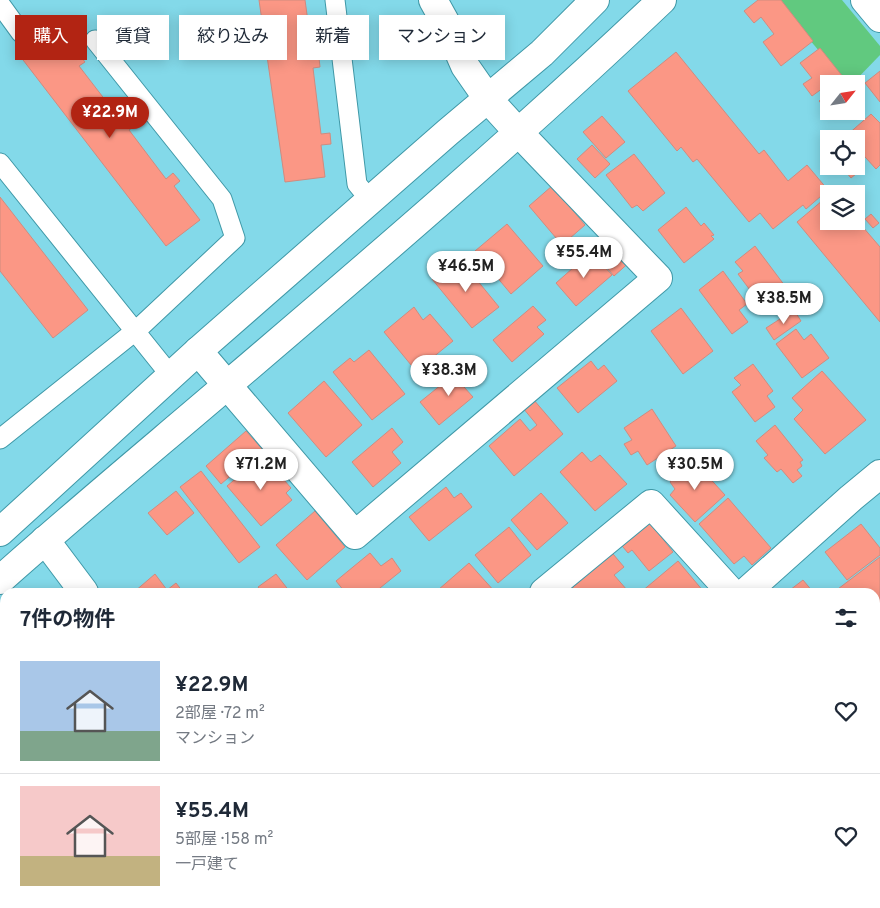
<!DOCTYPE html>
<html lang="ja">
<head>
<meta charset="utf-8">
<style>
  :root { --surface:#fff; --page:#f6f6f7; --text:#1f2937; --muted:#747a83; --line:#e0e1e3; --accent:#b22413 }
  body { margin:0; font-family:Overpass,"Noto Sans JP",sans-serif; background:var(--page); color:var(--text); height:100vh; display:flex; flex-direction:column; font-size:19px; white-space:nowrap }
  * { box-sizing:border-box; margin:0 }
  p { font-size:16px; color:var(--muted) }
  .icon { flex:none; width:28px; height:28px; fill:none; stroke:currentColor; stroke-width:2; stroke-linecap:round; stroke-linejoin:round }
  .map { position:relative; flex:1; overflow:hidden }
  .panel { position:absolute; left:0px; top:588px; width:880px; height:321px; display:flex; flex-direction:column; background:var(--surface); border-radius:15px 15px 0 0; box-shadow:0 2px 12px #0003 }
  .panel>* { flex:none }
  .hud { position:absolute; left:15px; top:15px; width:500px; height:45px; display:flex; gap:10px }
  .needle { width:32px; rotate:60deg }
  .tools { position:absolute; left:820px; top:75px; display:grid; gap:10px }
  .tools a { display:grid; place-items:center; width:45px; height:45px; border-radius:0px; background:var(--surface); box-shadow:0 2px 12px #0003; font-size:25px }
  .price { position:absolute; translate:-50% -42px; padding:0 11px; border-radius:18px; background:#fff; color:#222; font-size:16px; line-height:32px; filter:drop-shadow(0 1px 2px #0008) }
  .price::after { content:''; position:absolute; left:50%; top:30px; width:15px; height:11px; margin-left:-8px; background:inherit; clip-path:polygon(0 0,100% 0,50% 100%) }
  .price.current { background:var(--accent); color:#fff }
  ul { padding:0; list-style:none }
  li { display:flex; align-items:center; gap:15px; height:125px; padding:0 20px }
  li+li { border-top:1px solid var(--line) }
  li span { display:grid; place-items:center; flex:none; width:140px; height:100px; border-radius:0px; color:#555 }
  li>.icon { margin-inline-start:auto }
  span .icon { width:60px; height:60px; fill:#fffc; stroke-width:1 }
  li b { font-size:21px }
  h2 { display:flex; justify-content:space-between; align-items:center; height:60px; padding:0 20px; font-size:21px }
  .chip { padding:0 18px; border-radius:0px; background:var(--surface); box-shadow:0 2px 12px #0003; font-size:18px; line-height:45px }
  .chip.current { background:var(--accent); color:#fff }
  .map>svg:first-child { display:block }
  .green { fill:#61c97f }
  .building { fill:#fb9785; stroke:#d08b7f }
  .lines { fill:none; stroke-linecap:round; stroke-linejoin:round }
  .service-casing { stroke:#3f98a7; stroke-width:21 }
  .minor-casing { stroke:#3f98a7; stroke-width:30 }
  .tertiary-casing { stroke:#3f98a7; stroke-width:30 }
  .service { stroke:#fff; stroke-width:19 }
  .minor { stroke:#fff; stroke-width:28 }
  .tertiary { stroke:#fff; stroke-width:28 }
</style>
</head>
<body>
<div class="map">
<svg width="880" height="908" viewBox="0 0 880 908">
  <rect width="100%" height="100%" fill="#83d9e9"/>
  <path class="green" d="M776,0H842L880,46V55L852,84H847Z"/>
  <path class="building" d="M259,0H305L313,58H319L320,67L313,68L321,134L330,133L331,144L321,145L325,177L285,182Z
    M758,0H781L813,41L781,66L763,42L774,34L761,17L754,23L744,11Z
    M53,31L72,56L77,52L85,62L79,66L119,118L126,113L136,125L129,130L166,179L173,173L180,181L174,186L200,220L166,246L20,56Z
    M820,48L843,77L835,84H829V89L826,91L823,88L812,96L803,84L812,78L800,63Z
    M676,52L759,154L764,150L788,181L807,165L828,190L806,209L803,205L773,229L760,213L749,222L697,159L693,162L681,147L677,151L628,91Z
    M880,71V102L865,83Z
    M829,93V111H842L834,118L819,101Z
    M871,114L880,123V165L876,169L856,147V139H849L846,136Z
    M602,116L625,142L606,158L583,132Z
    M592,145L610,164L595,178L577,159Z
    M634,154L665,193L643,211L637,205L632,208L606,175Z
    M856,162L862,169L851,178L841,166H856Z
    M552,186L585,225L562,245L529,206Z
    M829,195V221H856V219L880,247V322L797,222Z
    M0,197L88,310L53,338L0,271Z
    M686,207L701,226L704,223L714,235L711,236L714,239L684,263L658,230Z
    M871,214L879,223L873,228L865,219Z
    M507,224L543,266L511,294L475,251Z
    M613,237L632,260L614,276L595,254Z
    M755,246L785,286L780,290L785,296L770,308L757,290L753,294L738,274L743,271L735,262Z
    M591,252L612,275L576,306L556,283Z
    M459,258L499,307L472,328L432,279Z
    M723,271L747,304L739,310L748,322L732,334L699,290Z
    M533,306L546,320L537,327L544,334L512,362L493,340Z
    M414,307L423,320L430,314L453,341L416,371L384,332Z
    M681,308L713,351L683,374L651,331Z
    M794,310L801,321L774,340L766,328Z
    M796,329L804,340L811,334L829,358L802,378L776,344Z
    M369,350L405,394L372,420L333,372L350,358L354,362Z
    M591,361L598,370L604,365L617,381L578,413L557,388Z
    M753,364L773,391L767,396L775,407L755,422L732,392L741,385L734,378Z
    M463,367L474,379L464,387L473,397L439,425L420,402Z
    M822,371L866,420L825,454L794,419L803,410L792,398Z
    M324,381L362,425L326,457L288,413Z
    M533,399L563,434L514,476L489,446L520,419L530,431L537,425L523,408Z
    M652,409L676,446L647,465L638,451L631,455L624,444L632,440L624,428Z
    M775,425L803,460L800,462L802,466L797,470L802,476L793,483L781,469L777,472L764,458L768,455L756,441Z
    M392,428L403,442L392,452L401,463L373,487L352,462Z
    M246,431L262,449L221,484L206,466Z
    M582,452L591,462L600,455L627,484L595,511L560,472Z
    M263,456L291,488L286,493L292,500L261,526L227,486Z
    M693,460L725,495L695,522L670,495L675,489L670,482Z
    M201,471L260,547L239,563L180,487Z
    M446,487L454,498L461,493L472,507L429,541L409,517Z
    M176,491L194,513L167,535L148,513Z
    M541,493L568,523L537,550L511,520Z
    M728,498L771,548L752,565L744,556L734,564L699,524Z
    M315,511L345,547L307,580L276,545Z
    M646,518L673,552L649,571L632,550L628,553L618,541Z
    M861,524L880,548V555L847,580L825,552Z
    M509,527L531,555L498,583L475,555Z
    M608,548L624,567L614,575L627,590L625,592H577L569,583Z
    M370,553L381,566L392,558L401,571L375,592H345L336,581Z
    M880,557V602L875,606V592H834Z
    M678,561L704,592H641Z
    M469,563L495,592H439L438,590Z
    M155,574L167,590L176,583L183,592H134Z
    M276,574L290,592H262L258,587Z
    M803,580L813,592H791L790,590Z
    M1,807L5,812V860L2,862L0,860Z
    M875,824L880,831V839L875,842Z
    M878,871L880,873V882L877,884L880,888V908H843L841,907L845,904H875V873Z
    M8,904H36L40,908H3Z
    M157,904H188L183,908H160Z
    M224,904H258L252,908H228Z
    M354,904H381L376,908H357Z
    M485,904H520L523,908H489Z
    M626,904H642L645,908H621Z
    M655,904H701L705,908H658Z
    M729,904H738L740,906L743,904H774L777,908H732Z"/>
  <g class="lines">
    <g class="service-casing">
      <path id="service" d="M335,0L357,184L370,200
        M0,4L21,33
        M0,163L171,376
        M0,439L139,328L235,238L222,199L95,40"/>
    </g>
    <g class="minor-casing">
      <path id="minor" d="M865,0L880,18
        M198,351L355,535L658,278L518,132
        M45,540L84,592
        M544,592L651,504L731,592
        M746,592L851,498L880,474
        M0,723L5,730
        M0,776L5,772
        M875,780L880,776
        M0,897L5,893
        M454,904L457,908
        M309,908L313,905L312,904"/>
    </g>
    <g class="tertiary-casing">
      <path id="tertiary" d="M433,0L448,27L465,66L488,99L518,132
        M0,532L198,351L448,132L542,53L595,0
        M0,580C74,514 150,451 225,387C373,261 521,134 662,0"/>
    </g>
    <use href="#service" class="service"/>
    <use href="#minor" class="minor"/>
    <use href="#tertiary" class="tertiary"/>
  </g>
</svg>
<div class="tools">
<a><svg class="needle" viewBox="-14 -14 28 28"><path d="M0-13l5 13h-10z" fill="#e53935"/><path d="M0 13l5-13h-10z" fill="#747a83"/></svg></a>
<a><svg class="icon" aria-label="locate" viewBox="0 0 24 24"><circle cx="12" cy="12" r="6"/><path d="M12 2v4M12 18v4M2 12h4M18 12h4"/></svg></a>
<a><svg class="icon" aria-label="layers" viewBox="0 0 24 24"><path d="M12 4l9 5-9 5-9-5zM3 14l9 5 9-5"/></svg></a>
</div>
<b class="price current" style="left:110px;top:139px">¥22.9M</b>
<b class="price" style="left:584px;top:279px">¥55.4M</b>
<b class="price" style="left:466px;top:293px">¥46.5M</b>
<b class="price" style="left:784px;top:325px">¥38.5M</b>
<b class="price" style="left:449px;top:397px">¥38.3M</b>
<b class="price" style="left:261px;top:491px">¥71.2M</b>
<b class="price" style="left:695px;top:491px">¥30.5M</b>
<div class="hud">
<a class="chip current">購入</a>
<a class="chip">賃貸</a>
<a class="chip">絞り込み</a>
<a class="chip">新着</a>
<a class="chip">マンション</a>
</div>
<section class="panel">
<h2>7件の物件<svg class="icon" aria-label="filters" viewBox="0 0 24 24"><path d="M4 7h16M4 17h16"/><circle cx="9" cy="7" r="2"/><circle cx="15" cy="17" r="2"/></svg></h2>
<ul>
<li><span style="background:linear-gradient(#a9c7e8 70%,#7fa58c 0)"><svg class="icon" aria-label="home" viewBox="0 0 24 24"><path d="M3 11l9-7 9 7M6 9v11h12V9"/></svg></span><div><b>¥22.9M</b><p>2部屋 · 72 m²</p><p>マンション</p></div><svg class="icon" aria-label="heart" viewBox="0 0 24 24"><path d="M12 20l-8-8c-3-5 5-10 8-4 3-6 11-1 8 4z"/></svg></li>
<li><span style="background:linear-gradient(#f6c9c9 70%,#c2b280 0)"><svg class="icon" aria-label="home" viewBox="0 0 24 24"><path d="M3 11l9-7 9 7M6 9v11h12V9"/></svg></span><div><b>¥55.4M</b><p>5部屋 · 158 m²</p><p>一戸建て</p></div><svg class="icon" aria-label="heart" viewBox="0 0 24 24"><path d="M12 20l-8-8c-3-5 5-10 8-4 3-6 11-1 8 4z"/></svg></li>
</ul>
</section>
</div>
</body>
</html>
